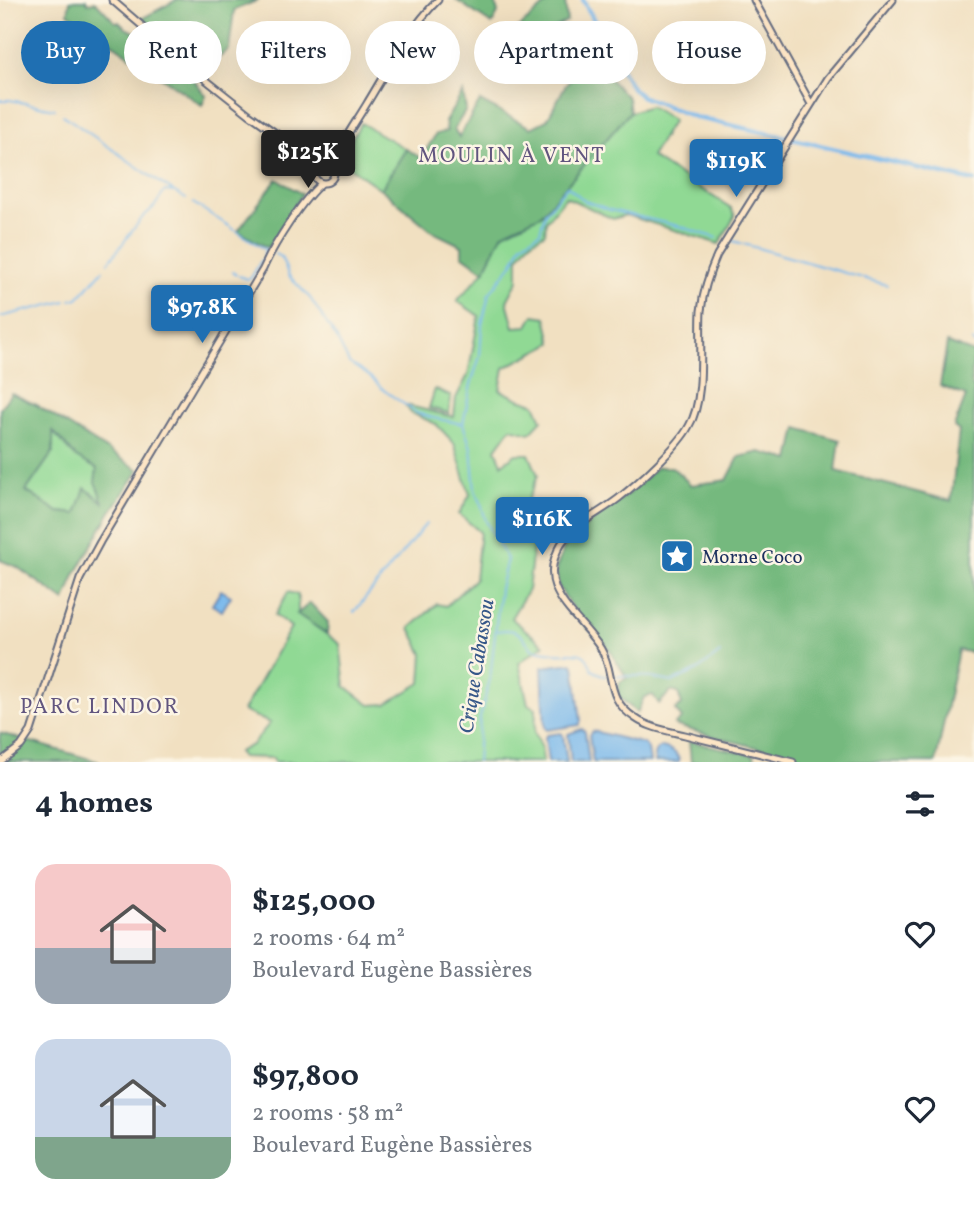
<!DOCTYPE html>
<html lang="en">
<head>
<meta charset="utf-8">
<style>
  :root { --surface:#fff; --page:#f6f6f7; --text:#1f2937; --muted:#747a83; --accent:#1f6fb2 }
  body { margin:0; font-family:Vollkorn,serif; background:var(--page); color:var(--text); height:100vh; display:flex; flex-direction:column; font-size:26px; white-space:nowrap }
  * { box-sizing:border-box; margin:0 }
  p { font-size:23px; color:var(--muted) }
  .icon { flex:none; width:38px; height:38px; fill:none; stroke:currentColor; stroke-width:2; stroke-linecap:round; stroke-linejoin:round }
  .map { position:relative; height:762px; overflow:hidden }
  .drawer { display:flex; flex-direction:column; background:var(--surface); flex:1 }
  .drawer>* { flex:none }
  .banner { position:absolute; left:21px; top:21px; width:933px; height:63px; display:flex; gap:14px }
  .price { position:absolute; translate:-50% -60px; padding:0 16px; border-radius:7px; background:var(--accent); color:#fff; font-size:23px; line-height:46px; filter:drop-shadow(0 2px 4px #0008) }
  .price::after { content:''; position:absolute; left:50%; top:42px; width:21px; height:16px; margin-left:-10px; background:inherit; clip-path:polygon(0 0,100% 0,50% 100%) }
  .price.current { background:#222; color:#fff }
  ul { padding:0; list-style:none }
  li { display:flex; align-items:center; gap:21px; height:175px; padding:0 35px }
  li span { display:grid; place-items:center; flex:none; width:196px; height:140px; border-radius:21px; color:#555 }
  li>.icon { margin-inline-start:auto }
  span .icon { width:84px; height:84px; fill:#fffc; stroke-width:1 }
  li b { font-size:30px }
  h2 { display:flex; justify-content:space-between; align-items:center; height:84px; padding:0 35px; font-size:30px }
  .tag { padding:0 24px; border-radius:32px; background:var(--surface); box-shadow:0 7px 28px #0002; font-size:24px; line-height:63px }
  .tag.current { background:var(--accent); color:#fff }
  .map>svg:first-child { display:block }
  .green { fill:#90d994; stroke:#568479; stroke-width:2 }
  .forest { fill:#74b97e; stroke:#48746e; stroke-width:2; fill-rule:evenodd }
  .water { fill:#78b8ec; stroke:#4a74a5; stroke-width:2 }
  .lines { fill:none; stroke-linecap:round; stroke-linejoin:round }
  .stream { stroke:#78b8ec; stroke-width:2 }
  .canal { stroke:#78b8ec; stroke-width:4.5 }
  .secondary-casing { stroke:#666d81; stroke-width:9 }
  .secondary { stroke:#fde5c5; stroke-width:5 }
  .labels { text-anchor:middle; stroke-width:5; stroke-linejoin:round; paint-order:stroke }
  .poi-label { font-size:19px; fill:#1b2f5e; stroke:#fcf5e5; text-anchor:start }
  .neighbourhood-label { font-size:21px; letter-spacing:2px; fill:#61557f; stroke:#fcf5e5 }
  .water-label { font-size:21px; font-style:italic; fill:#375889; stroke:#fcf5e5 }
</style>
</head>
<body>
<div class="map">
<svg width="974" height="762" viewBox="0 0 974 762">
  <rect width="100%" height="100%" fill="#fcf5e5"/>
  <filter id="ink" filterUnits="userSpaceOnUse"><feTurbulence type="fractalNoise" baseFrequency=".0143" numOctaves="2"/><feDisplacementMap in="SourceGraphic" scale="14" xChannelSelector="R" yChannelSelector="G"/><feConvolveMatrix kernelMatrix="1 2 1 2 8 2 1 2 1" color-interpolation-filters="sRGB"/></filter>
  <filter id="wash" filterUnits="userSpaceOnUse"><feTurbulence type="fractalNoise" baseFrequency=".00686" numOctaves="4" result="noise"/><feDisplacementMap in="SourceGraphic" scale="28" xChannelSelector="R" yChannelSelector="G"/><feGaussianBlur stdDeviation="1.57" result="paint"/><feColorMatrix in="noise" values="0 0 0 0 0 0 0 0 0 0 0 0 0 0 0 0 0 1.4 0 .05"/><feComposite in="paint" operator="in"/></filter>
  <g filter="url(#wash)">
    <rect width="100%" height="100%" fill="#f1e0c1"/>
    <path class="green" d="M650,106L673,120L651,157L731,208L735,216L719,244L626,215L613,219L566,197L546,221L545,233L529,243L518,258V280L507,301L514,327L528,326L534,315L546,317L552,343L504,368L500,390L519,399L535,404L542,420L530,433L511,428L496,449L502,464L516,454H529L538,475L525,507L533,549L528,590L511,618L544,645L519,663L528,704L536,708L535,733L541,746L543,762H275L273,758L242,757L238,752L252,745L270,723L243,711L291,627L275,615L288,592L298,595V614L340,644L345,686L370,705L386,704L421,683L423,654L410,628L437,604L446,606L475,579L480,532L459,514L470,495L454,443L436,424L411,413L405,405L454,417L456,398L468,375L479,316L457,301L484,271L503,233L541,215L630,112Z
      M361,123L406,149L381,189L339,160Z
      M435,389L451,396L449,413L429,408Z
      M52,431L76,457L98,469L104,503L76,514L58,512L26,491L53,452Z"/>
    <path class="forest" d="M75,0H86L88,3L96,2L115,22H119L125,28L142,35L189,74L206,96L202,105L68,13L70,1Z
      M176,0H259L234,10L229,49L214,62L205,58L197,66L174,47L166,37L150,27L143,18Z
      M456,0H495L498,13L492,24Z
      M551,0H565L567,21L522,46L515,31Z
      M580,25L600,69L628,98L630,112L541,215L503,233L484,271L462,255V246L433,232L381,189L406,149L421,158L436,134L447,131L445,122L463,92L466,110L454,129L459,137L480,101L531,128L547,120L565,86L581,68L557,39Z
      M277,179L302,194L268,248L238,231Z
      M947,343L974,353L971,384L974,388V653L958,650L936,762H817L711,736L674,725L682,718L675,710L682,705L678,693L671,691L659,704L653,695L644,697L637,713L617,695L620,682L627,678L605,643L596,637L575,612L558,586L556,569L564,548L579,531L629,493L657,467H672L691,485L727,480L739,457L760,452L790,460L797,428L840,440L836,471L951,501L959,431L954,427L966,396L940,386Z
      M11,393L36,405L139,470L110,513L75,575L65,601L17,567L0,560V409ZM53,431L76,457L97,469L95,482L103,502L85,488L76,514L58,512L26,491L53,452Z
      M310,603L328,622L327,634L297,614Z
      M0,733L100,762H0Z
      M689,741L754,755L755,762H691Z"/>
    <path class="water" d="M221,590L231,596L222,611L212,605Z
      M572,663L574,665L581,721L579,725L547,730L545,728L542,667Z
      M582,729L585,732L589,762H571L568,734Z
      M593,731L644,744L648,749L650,762H593L589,735Z
      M561,733L563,735L567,762H548L545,737L547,735Z
      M662,747C670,749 679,753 679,762H655L654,755L656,750Z"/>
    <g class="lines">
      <path class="stream" d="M0,100H10L55,109
        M63,115L162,184L186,199
        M193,203L266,250L263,255
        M733,241L887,285
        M275,254L281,257L289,276L310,298L337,339L349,363L369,376L385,391L417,413L433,418L463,424
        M108,263L142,218L154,207L165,191L174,192
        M233,272L236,275
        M239,276L247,279L251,278L262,259
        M71,300L78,298L103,270
        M0,317L66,301
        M972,341L974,344
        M354,612L426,524
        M497,631C516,627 522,634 532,649C539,651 547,652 555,653C574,655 585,646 592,670L605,676
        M617,676H642L672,682L698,670L720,653
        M477,762L480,717L490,679L500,589L507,559L486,521L480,500L475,491L471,448L463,424L471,384L480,356L482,324L489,294L513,263L522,244L540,232L545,213L567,186L585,201L610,210L678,226L717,238"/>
      <path class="canal" d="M583,0L615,59L633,89L641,96L697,118L785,137
        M793,139L974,181"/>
    </g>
  </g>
  <g filter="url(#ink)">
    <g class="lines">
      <g class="secondary-casing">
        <path id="secondary" d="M112,0L191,68L249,114L319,164
          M754,0L811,104
          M300,156L314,171
          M314 173a10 10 0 1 1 20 0a10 10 0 1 1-20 0Z
          M332,168C339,145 354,125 366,105C388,69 408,30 438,0
          M0,762L21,746L31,731L80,579L100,542L263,269C273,246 303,198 322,183
          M793,762C757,753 721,744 685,735C669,731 649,728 635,718C604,698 616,674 601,649C580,615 533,591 561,544C574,524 600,513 619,498C638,483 678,447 689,426C706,398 699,344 701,311C703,292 709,273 717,255L828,78L893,0"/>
      </g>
      <use href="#secondary" class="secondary"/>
    </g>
  </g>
  <defs>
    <g id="sight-square" transform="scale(1.75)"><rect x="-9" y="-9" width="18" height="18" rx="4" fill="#1f6fb2" stroke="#fcf5e5"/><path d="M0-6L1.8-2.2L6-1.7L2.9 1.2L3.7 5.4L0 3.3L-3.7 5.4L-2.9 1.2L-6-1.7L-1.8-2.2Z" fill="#fff"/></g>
  </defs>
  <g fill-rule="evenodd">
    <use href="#sight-square" x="677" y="556"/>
  </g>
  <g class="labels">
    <g class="poi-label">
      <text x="702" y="563">Morne Coco</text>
    </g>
    <g class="neighbourhood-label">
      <text x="512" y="162">MOULIN À VENT</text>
      <text x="100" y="713">PARC LINDOR</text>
    </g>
    <g class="water-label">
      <text transform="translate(476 666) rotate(-81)" y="7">Crique Cabassou</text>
    </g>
  </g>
</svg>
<b class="price current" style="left:308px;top:190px">$125K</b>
<b class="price" style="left:736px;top:199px">$119K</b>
<b class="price" style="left:202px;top:345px">$97.8K</b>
<b class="price" style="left:542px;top:557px">$116K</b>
<div class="banner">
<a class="tag current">Buy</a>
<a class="tag">Rent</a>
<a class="tag">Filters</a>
<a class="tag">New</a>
<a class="tag">Apartment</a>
<a class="tag">House</a>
</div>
</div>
<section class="drawer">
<h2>4 homes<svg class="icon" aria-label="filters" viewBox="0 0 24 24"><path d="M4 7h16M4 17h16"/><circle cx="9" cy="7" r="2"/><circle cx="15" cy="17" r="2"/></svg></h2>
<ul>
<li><span style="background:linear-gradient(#f6c9c9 60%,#9aa5b1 0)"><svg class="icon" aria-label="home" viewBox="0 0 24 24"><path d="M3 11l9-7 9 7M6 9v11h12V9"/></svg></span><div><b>$125,000</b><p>2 rooms · 64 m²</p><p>Boulevard Eugène Bassières</p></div><svg class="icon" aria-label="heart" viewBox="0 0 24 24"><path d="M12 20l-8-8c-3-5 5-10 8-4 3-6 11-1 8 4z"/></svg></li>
<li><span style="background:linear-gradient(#c9d6e8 70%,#7fa58c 0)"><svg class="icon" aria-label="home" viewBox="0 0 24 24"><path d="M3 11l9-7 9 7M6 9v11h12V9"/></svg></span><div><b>$97,800</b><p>2 rooms · 58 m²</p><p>Boulevard Eugène Bassières</p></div><svg class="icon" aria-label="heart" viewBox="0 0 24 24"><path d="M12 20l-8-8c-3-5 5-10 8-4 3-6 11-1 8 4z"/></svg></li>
</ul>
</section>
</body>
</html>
